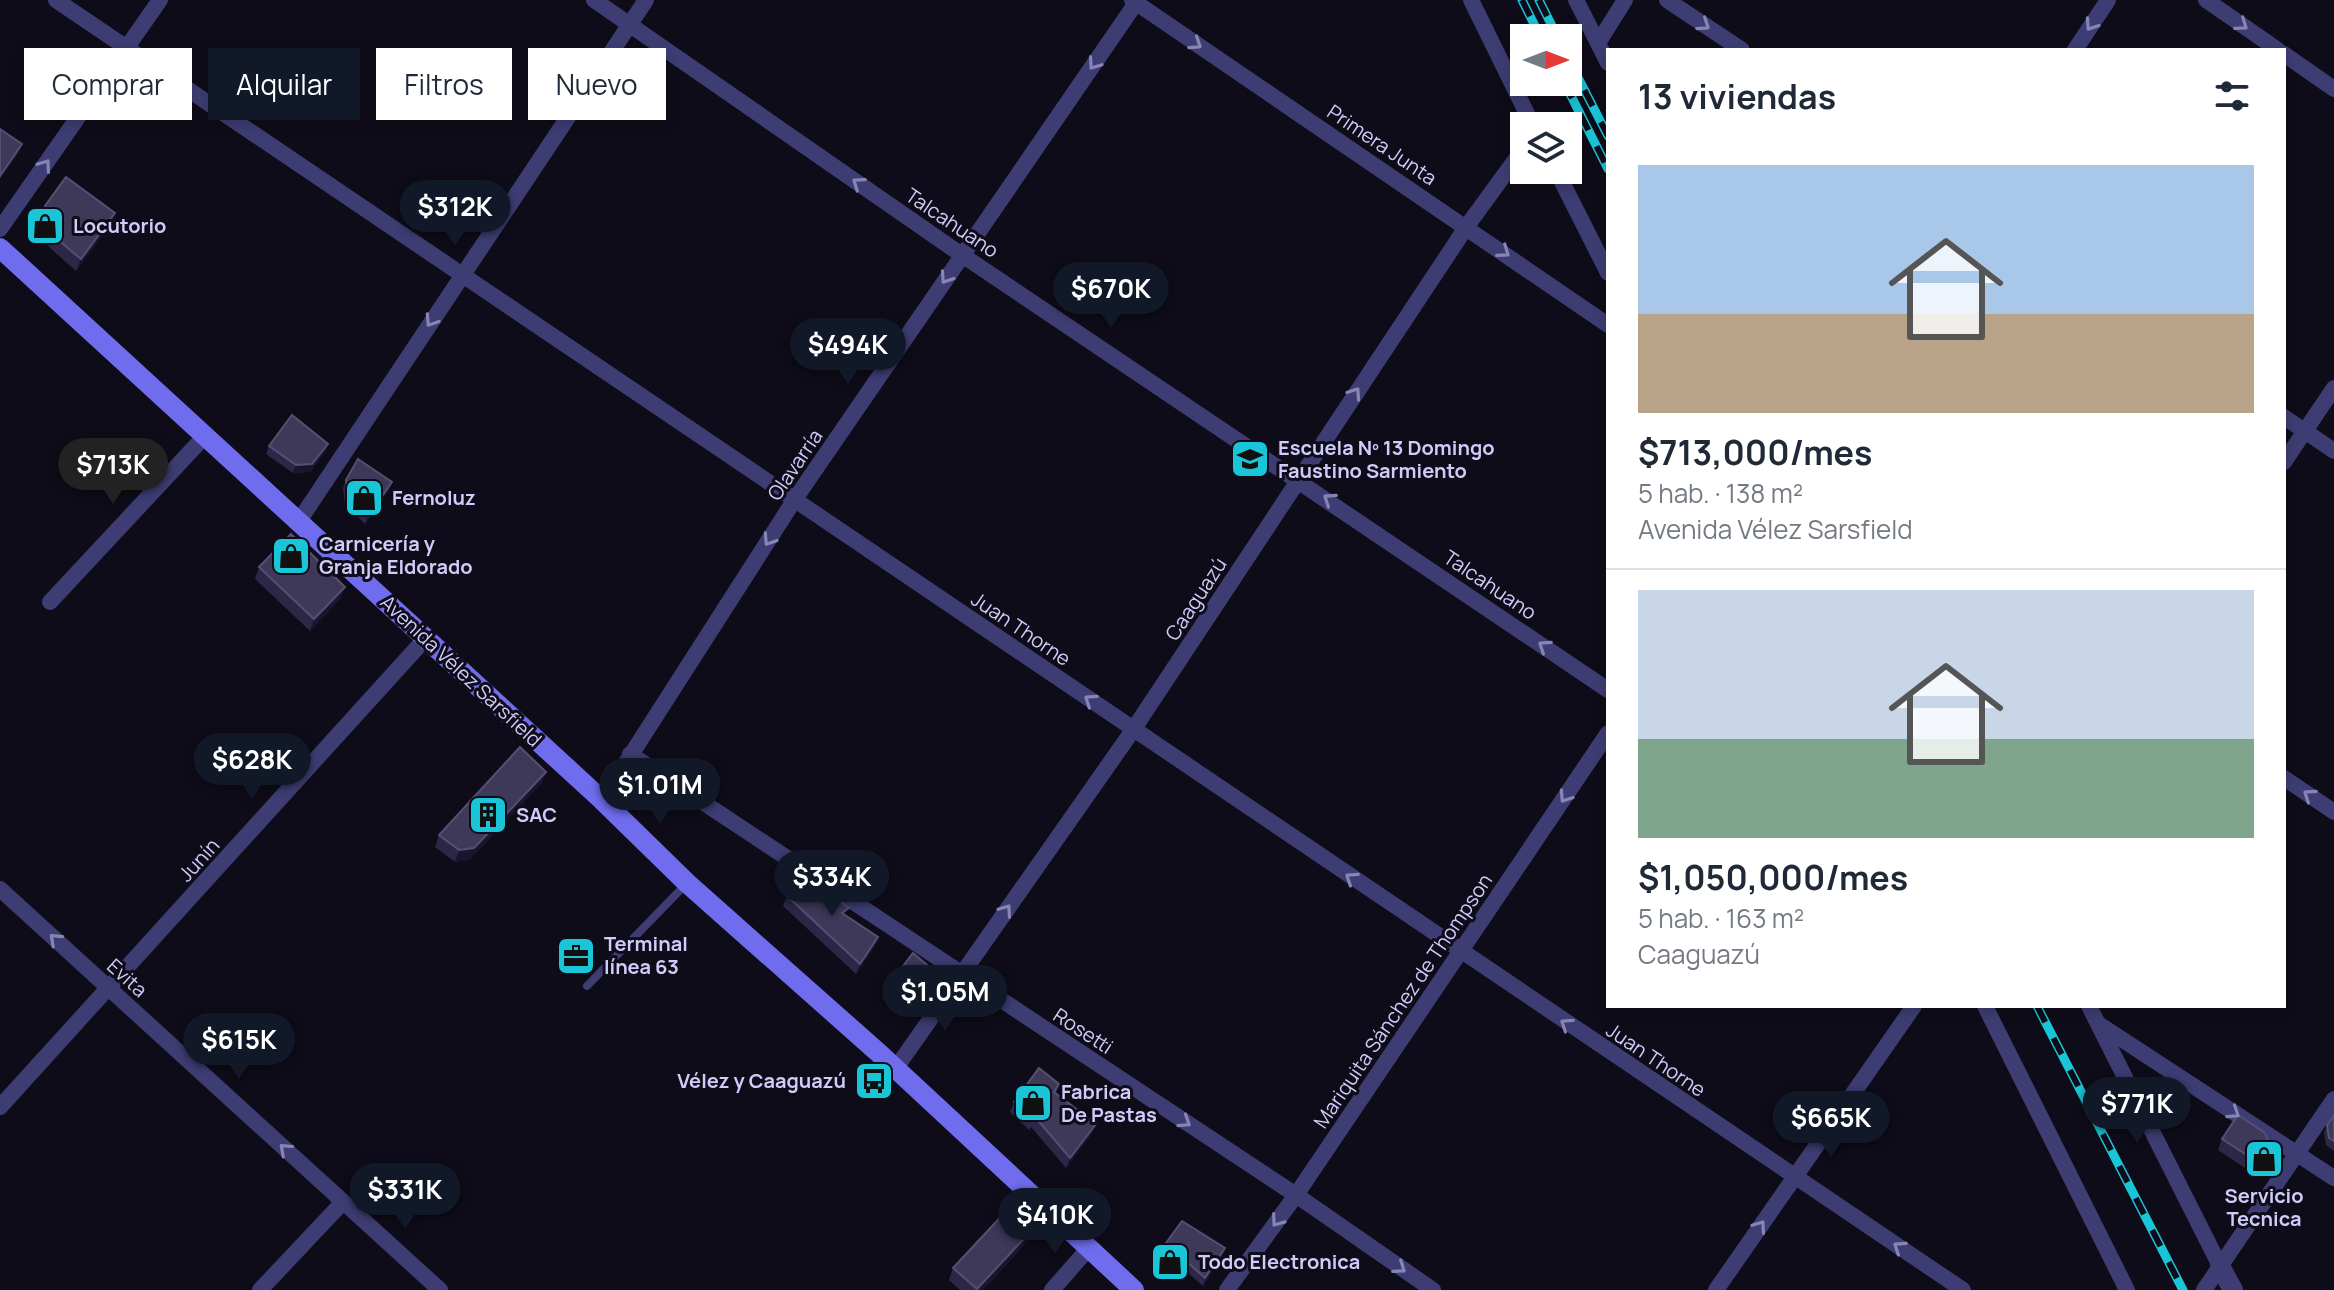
<!DOCTYPE html>
<html lang="es">
<head>
<meta charset="utf-8">
<style>
  :root { --surface:#fff; --page:#f6f6f7; --text:#1f2937; --muted:#747a83; --line:#e0e1e3; --accent:#111827 }
  body { margin:0; font-family:Manrope,sans-serif; background:var(--page); color:var(--text); height:100vh; display:flex; flex-direction:column; font-size:30px; white-space:nowrap }
  * { box-sizing:border-box; margin:0 }
  p { font-size:26px; color:var(--muted) }
  .icon { flex:none; width:44px; height:44px; fill:none; stroke:currentColor; stroke-width:2; stroke-linecap:round; stroke-linejoin:round }
  .map { position:relative; flex:1; overflow:hidden }
  .side { position:absolute; left:1606px; top:48px; width:680px; height:960px; display:flex; flex-direction:column; background:var(--surface); border-radius:0px; box-shadow:0 4px 12px #0003 }
  .side>* { flex:none }
  .hud { position:absolute; left:24px; top:48px; width:760px; height:72px; display:flex; gap:16px }
  .needle { width:52px; rotate:90deg }
  .controls { position:absolute; left:1510px; top:24px; display:grid; gap:16px }
  .controls a { display:grid; place-items:center; width:72px; height:72px; border-radius:0px; background:var(--surface); box-shadow:0 4px 12px #0003; font-size:40px }
  .price { position:absolute; translate:-50% -68px; padding:0 18px; border-radius:28px; background:var(--accent); color:#fff; font-size:26px; line-height:52px; filter:drop-shadow(0 2px 4px #0008) }
  .price::after { content:''; position:absolute; left:50%; top:48px; width:24px; height:18px; margin-left:-12px; background:inherit; clip-path:polygon(0 0,100% 0,50% 100%) }
  .price.on { background:#222; color:#fff }
  ul { padding:0; list-style:none }
  li { display:grid; align-content:center; gap:16px; height:424px; padding:0 32px }
  li+li { border-top:2px solid var(--line) }
  li span { display:grid; place-items:center; height:248px; border-radius:0px; color:#555 }
  li>.icon { margin-inline-start:auto }
  span .icon { width:144px; height:144px; fill:#fffc; stroke-width:1 }
  li b { font-size:34px }
  h2 { display:flex; justify-content:space-between; align-items:center; height:96px; padding:0 32px; font-size:34px }
  .pill { padding:0 28px; border-radius:0px; background:var(--surface); box-shadow:0 4px 12px #0003; font-size:28px; line-height:72px }
  .pill.on { background:var(--accent); color:#fff }
  .map>svg:first-child { display:block }
  .lines { fill:none; stroke-linecap:round; stroke-linejoin:round }
  .service { stroke:#3e3d73; stroke-width:8 }
  .minor { stroke:#3e3d73; stroke-width:16 }
  .tertiary { stroke:#3e3d73; stroke-width:20 }
  .secondary { stroke:#6f6dee; stroke-width:20 }
  .rail-casing { stroke:#19c5d7; stroke-width:9 }
  .rail { stroke:#0f0c19; stroke-width:6; stroke-dasharray:18; stroke-linecap:butt }
  .wall { fill:#2c2746 }
  .shaded-wall { fill:#19152c }
  .building { fill:#3e3959; stroke:#555072; stroke-width:2 }
  .oneway { stroke:#8784b6 }
  .labels { text-anchor:middle; stroke-width:6; stroke-linejoin:round; paint-order:stroke }
  .street-label { font-size:20px; fill:#d0cbf9; stroke:#0f0c19 }
  .poi-label { font-size:20px; font-weight:bold; fill:#d0cbf9; stroke:#0f0c19; text-anchor:start }
</style>
</head>
<body>
<div class="map">
<svg width="2334" height="1290" viewBox="0 0 2334 1290">
  <rect width="100%" height="100%" fill="#0f0c19"/>
  <g class="lines">
    <path class="service" d="M587,986L687,883"/>
    <path class="minor" d="M56,0L1963,1290
      M594,0L962,255L1608,690
      M1132,0L1608,325
      M1471,0L1533,126
      M1576,0L1608,63
      M1667,0L1742,50
      M2206,0L2278,50
      M1598,43L1625,0
      M2075,50L2108,0
      M2284,54L2334,89
      M1556,170L1608,273
      M0,229L160,0
      M2284,417L2334,451
      M2284,462L2334,388
      M299,521L646,0
      M50,602L204,437
      M630,754L1296,1195L1433,1290
      M2284,778L2334,812
      M602,800L795,499L1138,0
      M0,889L440,1290
      M1985,1006L2127,1290
      M2089,1006L2220,1266
      M2100,1025L2334,1178
      M896,1068L1133,730L1467,226L1524,148
      M0,1107L425,639
      M260,1290L343,1202
      M1052,1290L1088,1249
      M1227,1290L1296,1195L1608,733
      M1716,1290L1914,1006
      M2204,1290L2334,1099"/>
    <path class="tertiary" d="M2220,1266L2233,1290"/>
    <path class="secondary" d="M0,248L602,800L687,883L881,1055L1134,1290"/>
    <g class="rail-casing">
      <path id="rail" d="M1522,0L1541,38
        M1539,0L1558,38
        M1568,58L1608,136
        M1564,82L1608,169
        M2037,1006L2183,1290"/>
    </g>
    <use href="#rail" class="rail"/>
  </g>
  <path class="wall" d="M45,206L110,225L76,271L48,246L41,217Z
    M269,446L325,452L310,472L293,473L266,454Z
    M346,480L392,482L389,490L365,524L345,505L343,488Z
    M259,567L341,598L310,631L255,579Z
    M546,772L541,784L470,859L455,862L435,847L439,835Z
    M787,896L846,916L874,947L856,974L783,906Z
    M932,969L930,977L901,1017L882,998L885,990Z
    M1059,1084L1056,1093L1092,1133L1066,1168L1031,1127L1029,1130L1010,1112L1014,1102Z
    M2334,1115V1151L2326,1145L2324,1133L2327,1125Z
    M2222,1139L2269,1145L2265,1156L2254,1174L2218,1150Z
    M1033,1229L1028,1241L983,1290H960L949,1280L953,1268Z
    M1166,1243L1222,1256L1203,1286L1163,1251Z"/>
  <path class="shaded-wall" d="M22,144L20,151L0,179V176Z
    M115,213L110,225L76,271L81,259Z
    M328,444L325,452L310,472L293,473L296,465Z
    M392,482L389,490L365,524L368,516Z
    M345,587L341,598L310,631L314,619Z
    M546,772L541,784L470,859L455,862L459,850Z
    M878,937L874,947L856,974L860,964Z
    M932,969L930,977L901,1017L904,1009Z
    M1096,1124L1092,1133L1066,1168L1070,1158Z
    M2269,1145L2265,1156L2254,1174L2258,1162Z
    M1033,1229L1028,1241L983,1290H976Z
    M1225,1248L1222,1256L1203,1286L1205,1278Z"/>
  <path class="building" d="M0,129L22,144L0,176Z
    M66,177L115,213L81,259L52,235L45,206Z
    M292,415L328,444L312,464L296,465L269,446Z
    M358,459L392,482L368,516L348,497L346,480Z
    M291,534L345,587L314,619L259,567Z
    M520,747L546,772L474,848L459,850L439,835Z
    M802,875L849,908L842,913L878,937L860,964L787,896Z
    M913,953L932,969L904,1009L885,990Z
    M1039,1068L1059,1084L1054,1092L1096,1124L1070,1158L1035,1117L1033,1120L1014,1102Z
    M2238,1115L2265,1133L2269,1145L2258,1162L2222,1139Z
    M2334,1115V1141L2329,1138L2327,1125Z
    M1010,1207L1033,1229L977,1289L953,1268Z
    M1182,1221L1225,1248L1205,1278L1166,1243Z"/>
  <defs><path id="oneway-chevron" d="M-2-3.5L2.5 0L-2 3.5" fill="none" stroke-width="1.6" stroke-linecap="round" stroke-linejoin="round" transform="scale(2)"/></defs>
  <g class="oneway">
    <use href="#oneway-chevron" transform="translate(1704 25) rotate(34)"/>
    <use href="#oneway-chevron" transform="translate(2091 25) rotate(124)"/>
    <use href="#oneway-chevron" transform="translate(2242 25) rotate(35)"/>
    <use href="#oneway-chevron" transform="translate(1196 44) rotate(34)"/>
    <use href="#oneway-chevron" transform="translate(1094 64) rotate(125)"/>
    <use href="#oneway-chevron" transform="translate(45 165) rotate(-55)"/>
    <use href="#oneway-chevron" transform="translate(858 183) rotate(-145)"/>
    <use href="#oneway-chevron" transform="translate(1504 252) rotate(35)"/>
    <use href="#oneway-chevron" transform="translate(946 278) rotate(124)"/>
    <use href="#oneway-chevron" transform="translate(431 321) rotate(123)"/>
    <use href="#oneway-chevron" transform="translate(1355 393) rotate(-56)"/>
    <use href="#oneway-chevron" transform="translate(1329 499) rotate(-146)"/>
    <use href="#oneway-chevron" transform="translate(769 540) rotate(123)"/>
    <use href="#oneway-chevron" transform="translate(1544 646) rotate(-146)"/>
    <use href="#oneway-chevron" transform="translate(1090 700) rotate(-146)"/>
    <use href="#oneway-chevron" transform="translate(2309 795) rotate(-146)"/>
    <use href="#oneway-chevron" transform="translate(1565 797) rotate(124)"/>
    <use href="#oneway-chevron" transform="translate(1351 878) rotate(-146)"/>
    <use href="#oneway-chevron" transform="translate(1006 910) rotate(-55)"/>
    <use href="#oneway-chevron" transform="translate(55 939) rotate(-137)"/>
    <use href="#oneway-chevron" transform="translate(1566 1024) rotate(-146)"/>
    <use href="#oneway-chevron" transform="translate(2234 1113) rotate(33)"/>
    <use href="#oneway-chevron" transform="translate(1185 1122) rotate(33)"/>
    <use href="#oneway-chevron" transform="translate(285 1149) rotate(-138)"/>
    <use href="#oneway-chevron" transform="translate(1277 1221) rotate(126)"/>
    <use href="#oneway-chevron" transform="translate(1760 1226) rotate(-55)"/>
    <use href="#oneway-chevron" transform="translate(1899 1247) rotate(-146)"/>
    <use href="#oneway-chevron" transform="translate(1400 1268) rotate(35)"/>
  </g>
  <defs>
    <g id="shop-square" transform="scale(2)"><rect x="-9" y="-9" width="18" height="18" rx="4" fill="#19c5d7" stroke="#0f0c19"/><path d="M-5-2.5h2.3a2.7 3.5 0 0 1 5.4 0H5L5.5 6h-11ZM-1.5-2.5h3a1.5 2.3 0 0 0-3 0Z" fill="#111"/></g>
    <g id="school-square" transform="scale(2)"><rect x="-9" y="-9" width="18" height="18" rx="4" fill="#19c5d7" stroke="#0f0c19"/><path d="M0-5L7-2L0 1L-7-2ZM-4 1L0 2.5L4 1V4Q0 6-4 4Z" fill="#111"/></g>
    <g id="building-square" transform="scale(2)"><rect x="-9" y="-9" width="18" height="18" rx="4" fill="#19c5d7" stroke="#0f0c19"/><path d="M-4-6H4V6H1V3H-1V6H-4ZM-2.5-4.3h1.7v1.8h-1.7ZM.8-4.3h1.7v1.8H.8ZM-2.5-1h1.7V.8h-1.7ZM.8-1h1.7V.8H.8Z" fill="#111"/></g>
    <g id="office-square" transform="scale(2)"><rect x="-9" y="-9" width="18" height="18" rx="4" fill="#19c5d7" stroke="#0f0c19"/><path d="M-6-3h4V-5.5h4V-3h4V5H-6ZM-1-4.5V-3h2v-1.5ZM-6 0V1H6V0Z" fill="#111"/></g>
    <g id="bus-square" transform="scale(2)"><rect x="-9" y="-9" width="18" height="18" rx="4" fill="#19c5d7" stroke="#0f0c19"/><path d="M-5-6H5V4H4V6H2V4H-2V6H-4V4H-5ZM-3.5-4V0h7V-4ZM-3.5 1.2v1.5H-2V1.2ZM2 1.2v1.5H3.5V1.2Z" fill="#111"/></g>
  </defs>
  <g fill-rule="evenodd">
    <use href="#shop-square" x="45" y="226"/>
    <use href="#school-square" x="1250" y="459"/>
    <use href="#shop-square" x="364" y="498"/>
    <use href="#shop-square" x="291" y="556"/>
    <use href="#building-square" x="488" y="815"/>
    <use href="#office-square" x="576" y="956"/>
    <use href="#bus-square" x="874" y="1081"/>
    <use href="#shop-square" x="1033" y="1103"/>
    <use href="#shop-square" x="2264" y="1159"/>
    <use href="#shop-square" x="1170" y="1262"/>
  </g>
  <g class="labels">
    <g class="street-label">
      <text transform="translate(1382 145) rotate(34)" y="7">Primera Junta</text>
      <text transform="translate(952 223) rotate(34)" y="7">Talcahuano</text>
      <text transform="translate(795 465) rotate(-56)" y="7">Olavarría</text>
      <text transform="translate(1490 585) rotate(34)" y="7">Talcahuano</text>
      <text transform="translate(1196 599) rotate(-57)" y="7">Caaguazú</text>
      <text transform="translate(1021 629) rotate(34)" y="7">Juan Thorne</text>
      <text transform="translate(461 671) rotate(43)" y="7">Avenida Vélez Sarsfield</text>
      <text transform="translate(199 860) rotate(-48)" y="7">Junín</text>
      <text transform="translate(127 978) rotate(42)" y="7">Evita</text>
      <text transform="translate(1403 1001) rotate(-56)" y="7">Mariquita Sánchez de Thompson</text>
      <text transform="translate(1083 1031) rotate(33)" y="7">Rosetti</text>
      <text transform="translate(1656 1060) rotate(34)" y="7">Juan Thorne</text>
    </g>
    <g class="poi-label">
      <text x="73" y="233">Locutorio</text>
      <text x="1278" y="455">Escuela Nº 13 Domingo<tspan x="1278" dy="23">Faustino Sarmiento</tspan></text>
      <text x="392" y="505">Fernoluz</text>
      <text x="319" y="551">Carnicería y<tspan x="319" dy="23">Granja Eldorado</tspan></text>
      <text x="516" y="822">SAC</text>
      <text x="604" y="951">Terminal<tspan x="604" dy="23">línea 63</tspan></text>
      <text x="846" y="1088" text-anchor="end">Vélez y Caaguazú</text>
      <text x="1061" y="1099">Fabrica<tspan x="1061" dy="23">De Pastas</tspan></text>
      <text x="2264" y="1203" text-anchor="middle">Servicio<tspan x="2264" dy="23">Tecnica</tspan></text>
      <text x="1198" y="1269">Todo Electronica</text>
    </g>
  </g>
</svg>
<div class="controls">
<a><svg class="needle" viewBox="-14 -14 28 28"><path d="M0-13l5 13h-10z" fill="#e53935"/><path d="M0 13l5-13h-10z" fill="#747a83"/></svg></a>
<a><svg class="icon" aria-label="layers" viewBox="0 0 24 24"><path d="M12 4l9 5-9 5-9-5zM3 14l9 5 9-5"/></svg></a>
</div>
<b class="price" style="left:455px;top:248px">$312K</b>
<b class="price" style="left:1111px;top:330px">$670K</b>
<b class="price" style="left:848px;top:386px">$494K</b>
<b class="price on" style="left:113px;top:506px">$713K</b>
<b class="price" style="left:252px;top:801px">$628K</b>
<b class="price" style="left:660px;top:826px">$1.01M</b>
<b class="price" style="left:832px;top:918px">$334K</b>
<b class="price" style="left:945px;top:1033px">$1.05M</b>
<b class="price" style="left:239px;top:1081px">$615K</b>
<b class="price" style="left:2137px;top:1145px">$771K</b>
<b class="price" style="left:1831px;top:1159px">$665K</b>
<b class="price" style="left:405px;top:1231px">$331K</b>
<b class="price" style="left:1055px;top:1256px">$410K</b>
<div class="hud">
<a class="pill">Comprar</a>
<a class="pill on">Alquilar</a>
<a class="pill">Filtros</a>
<a class="pill">Nuevo</a>
</div>
<section class="side">
<h2>13 viviendas<svg class="icon" aria-label="filters" viewBox="0 0 24 24"><path d="M4 7h16M4 17h16"/><circle cx="9" cy="7" r="2"/><circle cx="15" cy="17" r="2"/></svg></h2>
<ul>
<li><span style="background:linear-gradient(#a9c7e8 60%,#b9a48a 0)"><svg class="icon" aria-label="home" viewBox="0 0 24 24"><path d="M3 11l9-7 9 7M6 9v11h12V9"/></svg></span><div><b>$713,000/mes</b><p>5 hab. · 138 m²</p><p>Avenida Vélez Sarsfield</p></div></li>
<li><span style="background:linear-gradient(#c9d6e8 60%,#7fa58c 0)"><svg class="icon" aria-label="home" viewBox="0 0 24 24"><path d="M3 11l9-7 9 7M6 9v11h12V9"/></svg></span><div><b>$1,050,000/mes</b><p>5 hab. · 163 m²</p><p>Caaguazú</p></div></li>
</ul>
</section>
</div>
</body>
</html>
